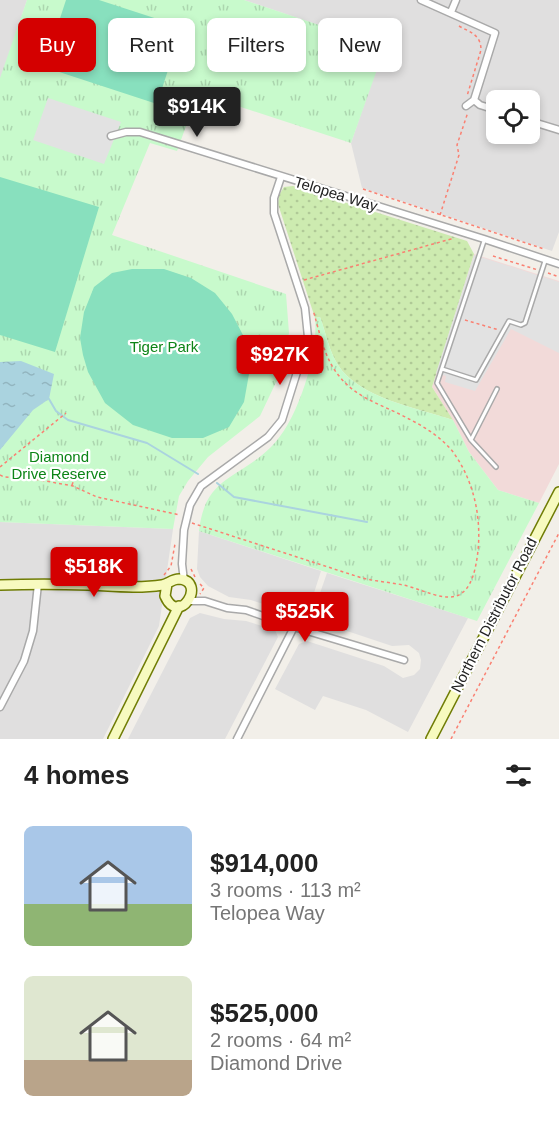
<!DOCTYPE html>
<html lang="en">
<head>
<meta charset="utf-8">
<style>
  :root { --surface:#fff; --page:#f6f6f6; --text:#222; --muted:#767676; --accent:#d40000 }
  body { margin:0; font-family:Helvetica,sans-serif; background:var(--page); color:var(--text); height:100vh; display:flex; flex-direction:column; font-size:22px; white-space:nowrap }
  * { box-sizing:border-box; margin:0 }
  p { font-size:20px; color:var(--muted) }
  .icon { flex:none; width:33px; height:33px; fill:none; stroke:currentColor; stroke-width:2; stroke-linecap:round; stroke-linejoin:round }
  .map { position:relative; height:739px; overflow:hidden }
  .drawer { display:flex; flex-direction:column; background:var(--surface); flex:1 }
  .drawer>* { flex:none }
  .top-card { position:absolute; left:18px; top:18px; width:524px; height:54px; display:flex; gap:12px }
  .tools { position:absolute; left:486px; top:90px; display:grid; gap:12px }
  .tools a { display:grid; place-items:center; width:54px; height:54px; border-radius:9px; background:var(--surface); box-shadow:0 3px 9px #0003; font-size:30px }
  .price { position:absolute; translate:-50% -51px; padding:0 14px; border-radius:6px; background:var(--accent); color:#fff; font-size:20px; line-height:39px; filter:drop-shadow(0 2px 3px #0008) }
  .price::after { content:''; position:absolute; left:50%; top:36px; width:18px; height:14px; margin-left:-9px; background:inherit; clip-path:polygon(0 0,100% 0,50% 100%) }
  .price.on { background:#222; color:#fff }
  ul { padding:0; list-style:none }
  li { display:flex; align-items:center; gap:18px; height:150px; padding:0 24px }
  li span { display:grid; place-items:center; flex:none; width:168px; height:120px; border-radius:9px; color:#555 }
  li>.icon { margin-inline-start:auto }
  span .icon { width:72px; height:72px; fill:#fffc; stroke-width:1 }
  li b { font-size:26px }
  h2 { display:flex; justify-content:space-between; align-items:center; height:72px; padding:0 24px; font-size:26px }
  .tag { padding:0 21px; border-radius:9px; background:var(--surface); box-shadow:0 3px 9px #0003; font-size:21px; line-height:54px }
  .tag.on { background:var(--accent); color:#fff }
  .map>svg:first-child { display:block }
  .residential { fill:#e0dfdf; fill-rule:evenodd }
  .commercial { fill:#f2dad9 }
  .grass { fill:url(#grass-dots) }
  .park { fill:url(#park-tufts) }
  .pitch { fill:#88e0be }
  .parking { fill:#e2e2e2 }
  .water { fill:url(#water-ripples) }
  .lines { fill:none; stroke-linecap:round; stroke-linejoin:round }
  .stream { stroke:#aad3df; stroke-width:2 }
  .lane-casing { stroke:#a9a9a9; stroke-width:6 }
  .street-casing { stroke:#a9a9a9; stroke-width:9 }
  .secondary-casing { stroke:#707d05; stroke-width:12 }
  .path { stroke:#fa8072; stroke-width:1.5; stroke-dasharray:3 3; stroke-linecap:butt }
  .lane { stroke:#fff; stroke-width:3 }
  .street { stroke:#fff; stroke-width:6 }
  .secondary { stroke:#f7fabf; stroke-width:9 }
  .labels { text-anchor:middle; stroke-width:4.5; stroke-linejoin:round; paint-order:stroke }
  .street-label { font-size:15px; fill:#222; stroke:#fff }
  .park-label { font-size:15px; fill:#0c8416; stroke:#fff }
</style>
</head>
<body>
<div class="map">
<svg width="559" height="739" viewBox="0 0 559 739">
  <defs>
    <pattern id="grass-dots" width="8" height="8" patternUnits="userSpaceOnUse" patternTransform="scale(1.5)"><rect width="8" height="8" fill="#cdebb0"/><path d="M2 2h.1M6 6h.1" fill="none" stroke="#b0c997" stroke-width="1.8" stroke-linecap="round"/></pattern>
    <pattern id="park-tufts" width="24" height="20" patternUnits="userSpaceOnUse" patternTransform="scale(1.5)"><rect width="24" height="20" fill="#c8facc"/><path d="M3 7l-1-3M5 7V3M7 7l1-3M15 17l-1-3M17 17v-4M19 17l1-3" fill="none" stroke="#acd6af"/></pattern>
    <pattern id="water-ripples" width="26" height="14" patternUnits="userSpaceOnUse" patternTransform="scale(1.5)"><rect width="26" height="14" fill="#aad3df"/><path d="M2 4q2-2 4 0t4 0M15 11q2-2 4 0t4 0" fill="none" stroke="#92b5bf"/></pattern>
  </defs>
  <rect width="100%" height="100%" fill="#f2efe9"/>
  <path class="residential" d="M0,0H27L1,78H0Z
    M244,0H559V232L552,251L362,188L351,143L384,47ZM496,100H530V134H496Z
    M0,522L173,529L159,626L103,739H0Z
    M199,531L321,571L306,618L251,600L229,597L208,586L200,577L197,569Z
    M327,573L468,618L408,732L366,710L323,696L315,710L275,689L299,644L307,641L384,666L403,678L414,675L420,669L421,660L419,653L409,645L392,646L311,619Z
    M200,613L224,619L246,621L275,630L278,637L225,739H128L190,618Z"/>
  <path class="commercial" d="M474,254L559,281V464L539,503L498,490L469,452L453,420L432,387Z"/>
  <path class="grass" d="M293,186L467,241L474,254L432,387L453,420C417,408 359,398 338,365C329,351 326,333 320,317L315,318L278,204L279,195L284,187Z"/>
  <path class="park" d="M27,0H244L385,47L351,143L198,93L177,151L150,143L112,235L286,294L289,333L279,376L260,416L208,457L188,481L179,496L173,529L0,522V78Z
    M320,317C326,333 329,351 338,365C359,398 417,408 453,420L469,452L498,490L539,503L477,621L199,531C205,476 238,480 271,447C297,422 319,354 315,318Z"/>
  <path class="pitch" d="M66,0H99L182,27L157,104L44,67Z
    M0,177L99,207L55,352L0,335Z
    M132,269H164L191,278L215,293L232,314L244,337L249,374L244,402L229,427L203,438H172L133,425L105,403L88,372L83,355L80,338L84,312L94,287L112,273Z"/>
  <path class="parking" d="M48,98L121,122L104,164L33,140Z
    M474,255L559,282V353L511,329L475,391L445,382L446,376L436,373Z"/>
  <path class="water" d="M21,361L54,374L49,399L33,410L0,450V362Z"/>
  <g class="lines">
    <path class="stream" d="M49,399L56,411L68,420L147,443L198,474
      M217,483L234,497L367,522"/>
    <g class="lane-casing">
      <path id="lane" d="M484,241L437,383L471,440L496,467
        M442,369L476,380L509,321L521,325L525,323L545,261
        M471,440L497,389"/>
    </g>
    <g class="street-casing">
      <path id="street" d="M421,0L495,33L474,100L466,106
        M451,12L456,0
        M474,100L480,105L496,110
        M530,121L559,130
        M111,136L126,132H140L484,239L559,264
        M184,581L182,564L184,530L190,505L201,486L268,437L282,420L308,337L305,308L274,213V198L281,177
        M189,601H205L227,608L246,610L294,627L404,660
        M0,707L24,661L33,631L38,584
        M237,739L294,627"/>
    </g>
    <g class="secondary-casing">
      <path id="secondary" d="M0,585C29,584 59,584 88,585C112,586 138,589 162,585C168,584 172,579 179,579C208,581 179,628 165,596L167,584
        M113,739L179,606
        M431,739L559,492"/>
    </g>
    <path class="path" d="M459,26C469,32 481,34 481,50L467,96
      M363,189L544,249
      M440,215L459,155L457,145L468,112
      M493,256L538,270
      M548,273L559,277
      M304,280L451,239V238
      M465,320L499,330
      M0,467L66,413
      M0,475L4,477L29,478L73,486L97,497L180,515
      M72,485L76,474
      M192,523L362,578C374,581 386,582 398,584C430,589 463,618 475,569C484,529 477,485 453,452C442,438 425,427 409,419C386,406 357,399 340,377C324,359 320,333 313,310
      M191,569L195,577
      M164,575L171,566L175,544
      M200,584L204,588L200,594
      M451,739L559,533"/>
    <use href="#lane" class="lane"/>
    <use href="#street" class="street"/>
    <use href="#secondary" class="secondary"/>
  </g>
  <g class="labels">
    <g class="street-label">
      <text transform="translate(336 194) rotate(17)" y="5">Telopea Way</text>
      <text transform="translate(494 615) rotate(-63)" y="5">Northern Distributor Road</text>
    </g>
    <g class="park-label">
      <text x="164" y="352">Tiger Park</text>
      <text x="59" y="462">Diamond<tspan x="59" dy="17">Drive Reserve</tspan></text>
    </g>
  </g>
</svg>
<div class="tools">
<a><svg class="icon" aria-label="locate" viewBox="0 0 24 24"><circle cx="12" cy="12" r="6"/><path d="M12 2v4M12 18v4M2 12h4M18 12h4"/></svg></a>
</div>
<b class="price on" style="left:197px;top:138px">$914K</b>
<b class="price" style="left:280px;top:386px">$927K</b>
<b class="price" style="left:94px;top:598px">$518K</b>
<b class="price" style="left:305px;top:643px">$525K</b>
<div class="top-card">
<a class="tag on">Buy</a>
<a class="tag">Rent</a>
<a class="tag">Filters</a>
<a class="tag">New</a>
</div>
</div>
<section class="drawer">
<h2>4 homes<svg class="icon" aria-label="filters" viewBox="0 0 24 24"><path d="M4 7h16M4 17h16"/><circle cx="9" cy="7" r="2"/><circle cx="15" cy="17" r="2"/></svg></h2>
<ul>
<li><span style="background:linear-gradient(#a9c7e8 65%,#8fb573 0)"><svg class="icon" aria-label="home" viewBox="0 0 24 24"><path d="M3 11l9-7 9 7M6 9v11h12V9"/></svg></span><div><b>$914,000</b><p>3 rooms · 113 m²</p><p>Telopea Way</p></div></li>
<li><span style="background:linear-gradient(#dfe7d0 70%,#b9a48a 0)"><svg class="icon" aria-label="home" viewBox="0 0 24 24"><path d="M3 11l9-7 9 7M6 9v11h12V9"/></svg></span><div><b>$525,000</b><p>2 rooms · 64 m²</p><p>Diamond Drive</p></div></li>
</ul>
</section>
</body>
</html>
